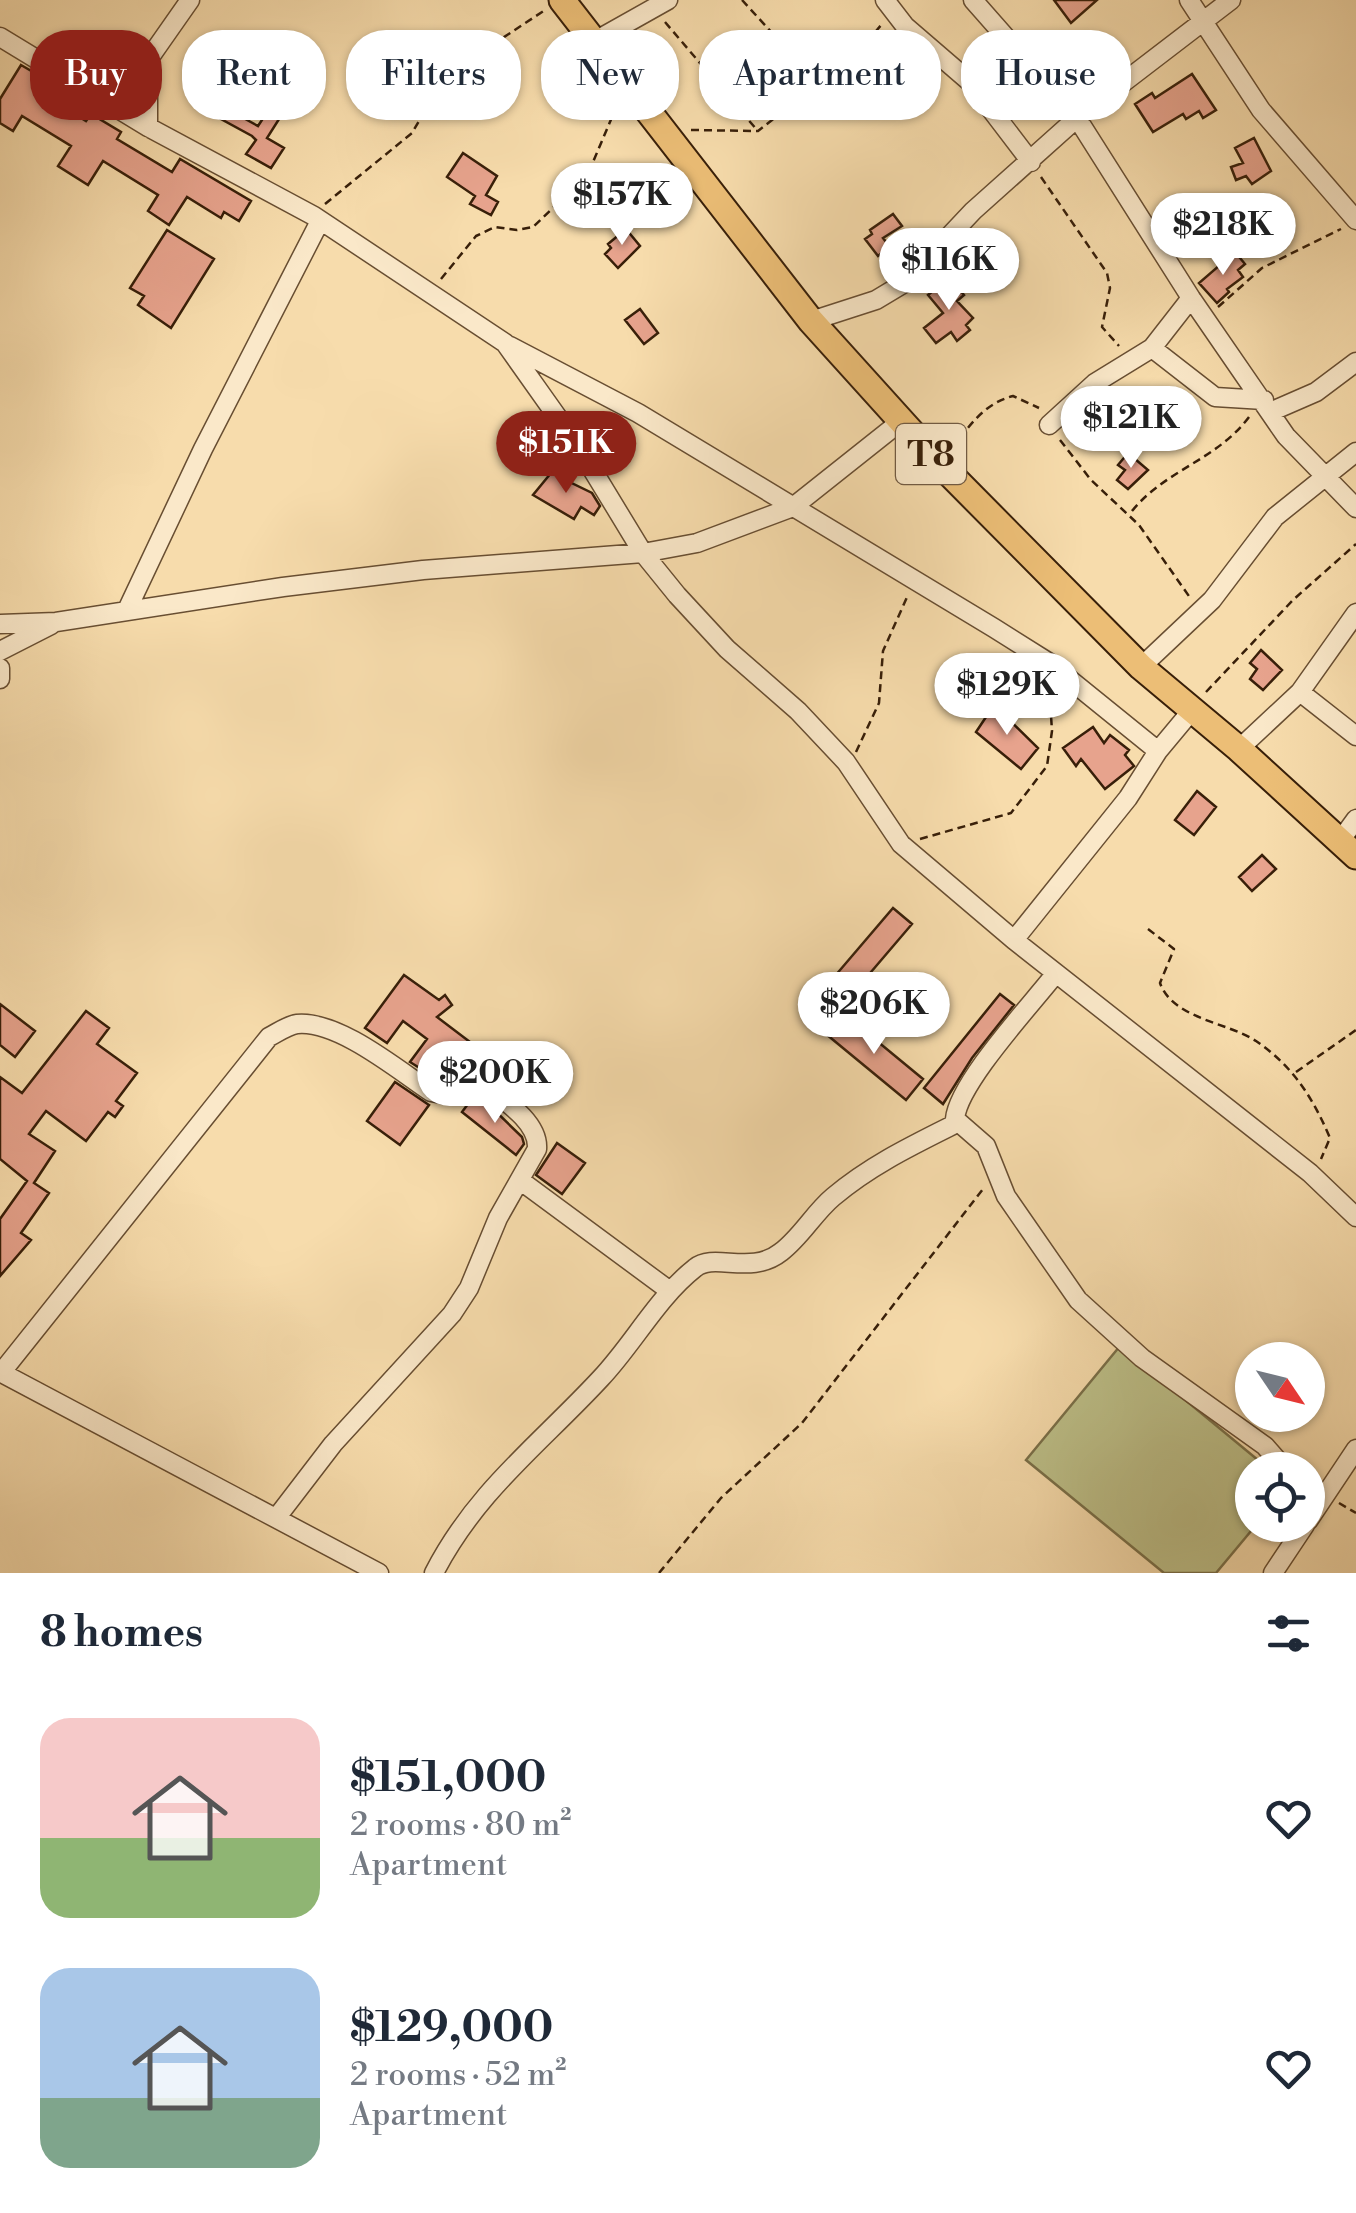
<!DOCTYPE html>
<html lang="en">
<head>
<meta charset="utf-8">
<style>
  :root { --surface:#fff; --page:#f6f6f7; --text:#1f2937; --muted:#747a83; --accent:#8f2418 }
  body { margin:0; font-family:"Libre Bodoni",serif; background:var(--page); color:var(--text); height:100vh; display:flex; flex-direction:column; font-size:38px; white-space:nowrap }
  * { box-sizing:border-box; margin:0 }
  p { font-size:32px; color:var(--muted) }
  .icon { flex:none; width:55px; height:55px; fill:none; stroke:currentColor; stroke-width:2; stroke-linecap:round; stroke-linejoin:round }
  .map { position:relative; height:1573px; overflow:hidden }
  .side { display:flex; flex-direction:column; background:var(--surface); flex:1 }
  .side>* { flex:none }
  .banner { position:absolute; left:30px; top:30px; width:1298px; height:90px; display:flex; gap:20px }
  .needle { width:65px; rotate:125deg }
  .controls { position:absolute; left:1235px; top:1342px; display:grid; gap:20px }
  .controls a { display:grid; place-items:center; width:90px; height:90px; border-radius:50%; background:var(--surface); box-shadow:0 2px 8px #0004; font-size:50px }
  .price { position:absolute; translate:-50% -85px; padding:0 22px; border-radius:35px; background:#fff; color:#222; font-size:32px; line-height:65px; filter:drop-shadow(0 2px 5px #0008) }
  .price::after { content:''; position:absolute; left:50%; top:60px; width:30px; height:22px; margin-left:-15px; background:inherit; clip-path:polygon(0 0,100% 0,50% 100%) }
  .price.selected { background:var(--accent); color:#fff }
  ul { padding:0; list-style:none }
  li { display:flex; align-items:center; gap:30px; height:250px; padding:0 40px }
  li span { display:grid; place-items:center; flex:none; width:280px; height:200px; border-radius:30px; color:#555 }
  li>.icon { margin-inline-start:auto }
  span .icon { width:120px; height:120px; fill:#fffc; stroke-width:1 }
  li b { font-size:42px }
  h2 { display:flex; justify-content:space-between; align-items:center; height:120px; padding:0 40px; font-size:42px }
  .chip { padding:0 35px; border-radius:40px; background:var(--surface); box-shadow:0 2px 8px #0004; font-size:35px; line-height:90px }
  .chip.selected { background:var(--accent); color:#fff }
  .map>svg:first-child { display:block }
  .green { fill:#bdc089; stroke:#7a7049; stroke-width:2.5 }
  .building { fill:#e7a38d; stroke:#381f09; stroke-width:2.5 }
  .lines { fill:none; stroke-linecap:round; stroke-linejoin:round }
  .minor-casing { stroke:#684e32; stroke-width:21 }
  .highway-casing { stroke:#381f09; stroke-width:29 }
  .path { stroke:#381f09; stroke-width:2.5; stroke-dasharray:8 5; stroke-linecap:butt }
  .minor { stroke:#fae8c9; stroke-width:18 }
  .highway { stroke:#ecbe76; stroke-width:25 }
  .labels { text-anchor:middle; stroke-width:10; stroke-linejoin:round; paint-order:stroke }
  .shield { fill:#fae8c9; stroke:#725b43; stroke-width:2.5 }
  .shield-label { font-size:35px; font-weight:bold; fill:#381f09 }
</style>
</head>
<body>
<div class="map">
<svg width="1356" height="1573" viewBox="0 0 1356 1573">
  <rect width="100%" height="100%" fill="#f7dcac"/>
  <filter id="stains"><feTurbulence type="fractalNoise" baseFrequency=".002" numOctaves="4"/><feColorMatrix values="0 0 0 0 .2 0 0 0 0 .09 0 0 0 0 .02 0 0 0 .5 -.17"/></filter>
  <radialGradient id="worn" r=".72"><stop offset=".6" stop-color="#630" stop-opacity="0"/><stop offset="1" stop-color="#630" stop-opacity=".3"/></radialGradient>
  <path class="green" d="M1120,1346L1270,1470H1252V1525H1256L1216,1573H1164L1026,1460Z"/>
  <path class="building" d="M1054,0H1097L1071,23Z
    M21,65L45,79L38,91L86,121L91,114L121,132L117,139L172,172L180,159L251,201L239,221L224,212L221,218L187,197L169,225L148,211L158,195L103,161L88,185L58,166L71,146L22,116L13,131L0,123V99Z
    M1192,74L1216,110L1203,118L1199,111L1186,119L1183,114L1153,132L1135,104L1152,93L1155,98Z
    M275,100L286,108L267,138L284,148L271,168L246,154L256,140L252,136L221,119L227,109L258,126Z
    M1254,138L1271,171L1252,184L1246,176L1236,180L1231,167L1243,163L1235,148Z
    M463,153L497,176L486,195L498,202L491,215L470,204L475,196L447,177Z
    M893,214L902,226L883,238L890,247L878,256L865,239L872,234L870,230Z
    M626,229L640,246L618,268L605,254L611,248L608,244Z
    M167,230L214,259L171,328L138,305L144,296L130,288Z
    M1235,252L1245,264L1238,270L1243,277L1227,289L1229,292L1217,303L1199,283Z
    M950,277L964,295L957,301L973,318L966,325L970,330L957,341L951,332L936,343L924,328L943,313L928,295Z
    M640,309L658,333L644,344L625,320Z
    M1128,453L1148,470L1128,489L1117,480L1125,470L1118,465Z
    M551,473L592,493L600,506L594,515L581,507L574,519L533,495Z
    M1261,650L1282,670L1263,690L1250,679L1257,669L1250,663Z
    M994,705L1038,748L1021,769L976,732Z
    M1093,727L1104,743L1110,735L1129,750L1125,755L1134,766L1105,789L1081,759L1076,766L1063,748Z
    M1197,791L1216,807L1194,835L1175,820Z
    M1262,855L1276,869L1252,891L1239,877Z
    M893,908L912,924L836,1013L817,997Z
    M404,975L439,1000L445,995L452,1005L437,1017L470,1042L463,1052L457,1047L434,1077L410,1062L427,1039L403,1021L387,1043L365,1028Z
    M1000,994L1014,1005L972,1058L943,1104L924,1088Z
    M0,1004L35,1031L15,1057L0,1045Z
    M86,1011L109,1028L97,1044L137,1073L116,1101L123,1106L115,1117L108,1112L86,1141L46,1111L29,1134L55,1151L34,1183L49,1193L21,1233L31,1240L0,1276V1219L27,1181L0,1159V1077L22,1093Z
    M843,1013L923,1079L906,1100L826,1034Z
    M395,1082L429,1105L400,1145L367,1121Z
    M486,1102L522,1137L524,1144L516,1155L462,1112L468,1104Z
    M557,1143L585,1163L562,1194L536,1175Z"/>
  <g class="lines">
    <g class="minor-casing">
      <path id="minor" d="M885,0L905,26L970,82L1031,162
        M973,0L1077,118L1191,298L1286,436L1356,508
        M1189,0L1261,110L1356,220
        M0,37L148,127L314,216L505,343L578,446L643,553L677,595L727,649L798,711L846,762L901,844L1014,940L1310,1173L1356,1217
        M595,41L668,0
        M101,98L148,60L190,0
        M148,127V60
        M811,321L876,300L906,282L973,211L1077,118L1231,0
        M510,346L638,413L994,628L1048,662L1158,751
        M1152,348L1215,397L1264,400
        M1270,412L1316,392L1356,362
        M1049,425L1095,383L1152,348L1191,298
        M127,610L203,449L320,221
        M0,624L56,622L283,587L423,570L643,553L697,543L793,507L900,422
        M0,651L51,625
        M1141,667L1212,600L1275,517L1356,452
        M0,668V679
        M1300,692L1356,736
        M1239,749L1300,692L1356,613
        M1340,841L1356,819
        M1014,940L1128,798L1158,751L1193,709
        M1056,973C1032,1004 958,1083 955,1119L986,1146L1006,1196L1078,1300L1142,1358L1265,1446L1286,1470
        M521,1181L670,1291
        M0,1372L379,1573
        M1,1373L269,1037C277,1033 288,1025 297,1024C338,1020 398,1070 431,1092L442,1094L489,1089C508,1103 539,1124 537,1149L498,1218L469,1288L452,1314L333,1444L277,1517
        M1308,1521L1356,1449
        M434,1573C476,1491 540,1444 601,1378C634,1343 657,1298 695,1268C714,1252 751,1276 781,1252C801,1237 814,1213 833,1197C871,1165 913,1145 957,1123
        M1273,1573L1305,1525"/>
    </g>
    <g class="highway-casing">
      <path id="highway" d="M562,0L811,321L942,466L1141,667L1239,749L1356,856"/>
    </g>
    <path class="path" d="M742,0L818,83
      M665,22L757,130
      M691,130L758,131L856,55L882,24
      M1041,177L1107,273L1110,288L1102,327L1119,346
      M325,204L412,133L437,90L492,45L545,10
      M441,279L476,236L495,227L517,230L533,227L556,205L582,188L618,103
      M1218,307L1262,268L1341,229
      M1060,440L1091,480L1139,525L1191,599
      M953,449C968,426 985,403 1013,396L1039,408
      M1132,511C1165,470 1217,460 1249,417
      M1206,692L1293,600L1356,544
      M856,752L879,703L883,651L908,595
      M920,839L1011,813L1047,766L1052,731L1049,684
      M1148,929L1174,949L1160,983C1173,1019 1227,1022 1256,1041C1293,1066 1313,1098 1330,1138L1321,1159
      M1296,1072L1356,1030
      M1339,1503L1356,1513
      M659,1573L721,1498L802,1423L983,1189"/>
    <use href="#minor" class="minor"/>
    <use href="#highway" class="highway"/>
  </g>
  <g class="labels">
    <rect class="shield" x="896" y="424" width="70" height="60" rx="8"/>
    <g class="shield-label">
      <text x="931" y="466">T8</text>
    </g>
  </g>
  <rect width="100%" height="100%" filter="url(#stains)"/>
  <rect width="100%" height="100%" fill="url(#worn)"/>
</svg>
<div class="controls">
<a><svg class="needle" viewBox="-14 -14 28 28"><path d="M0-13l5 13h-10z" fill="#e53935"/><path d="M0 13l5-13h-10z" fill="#747a83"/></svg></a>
<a><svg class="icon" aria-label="locate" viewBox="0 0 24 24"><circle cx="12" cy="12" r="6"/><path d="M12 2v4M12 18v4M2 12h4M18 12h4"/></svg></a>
</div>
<b class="price" style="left:622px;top:248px">$157K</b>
<b class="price" style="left:1223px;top:278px">$218K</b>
<b class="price" style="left:949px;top:313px">$116K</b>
<b class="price" style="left:1131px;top:471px">$121K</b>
<b class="price selected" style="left:566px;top:496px">$151K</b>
<b class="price" style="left:1007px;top:738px">$129K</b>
<b class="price" style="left:874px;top:1057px">$206K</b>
<b class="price" style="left:495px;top:1126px">$200K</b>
<div class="banner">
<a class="chip selected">Buy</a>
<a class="chip">Rent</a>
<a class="chip">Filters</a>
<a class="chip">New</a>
<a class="chip">Apartment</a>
<a class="chip">House</a>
</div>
</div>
<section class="side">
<h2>8 homes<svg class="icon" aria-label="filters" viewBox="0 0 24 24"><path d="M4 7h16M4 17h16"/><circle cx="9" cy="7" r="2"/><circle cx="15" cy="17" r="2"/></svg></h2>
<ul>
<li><span style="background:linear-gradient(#f6c9c9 60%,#8fb573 0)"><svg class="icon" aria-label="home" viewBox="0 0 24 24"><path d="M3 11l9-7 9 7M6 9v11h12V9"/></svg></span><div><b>$151,000</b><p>2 rooms · 80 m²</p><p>Apartment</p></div><svg class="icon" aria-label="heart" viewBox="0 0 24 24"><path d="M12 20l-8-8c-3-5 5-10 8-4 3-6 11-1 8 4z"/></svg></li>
<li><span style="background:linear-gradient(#a9c7e8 65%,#7fa58c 0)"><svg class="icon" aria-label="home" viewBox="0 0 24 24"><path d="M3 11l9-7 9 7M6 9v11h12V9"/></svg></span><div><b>$129,000</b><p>2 rooms · 52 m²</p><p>Apartment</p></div><svg class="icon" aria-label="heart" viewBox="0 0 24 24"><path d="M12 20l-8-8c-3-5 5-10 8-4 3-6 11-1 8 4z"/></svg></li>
</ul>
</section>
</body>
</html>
